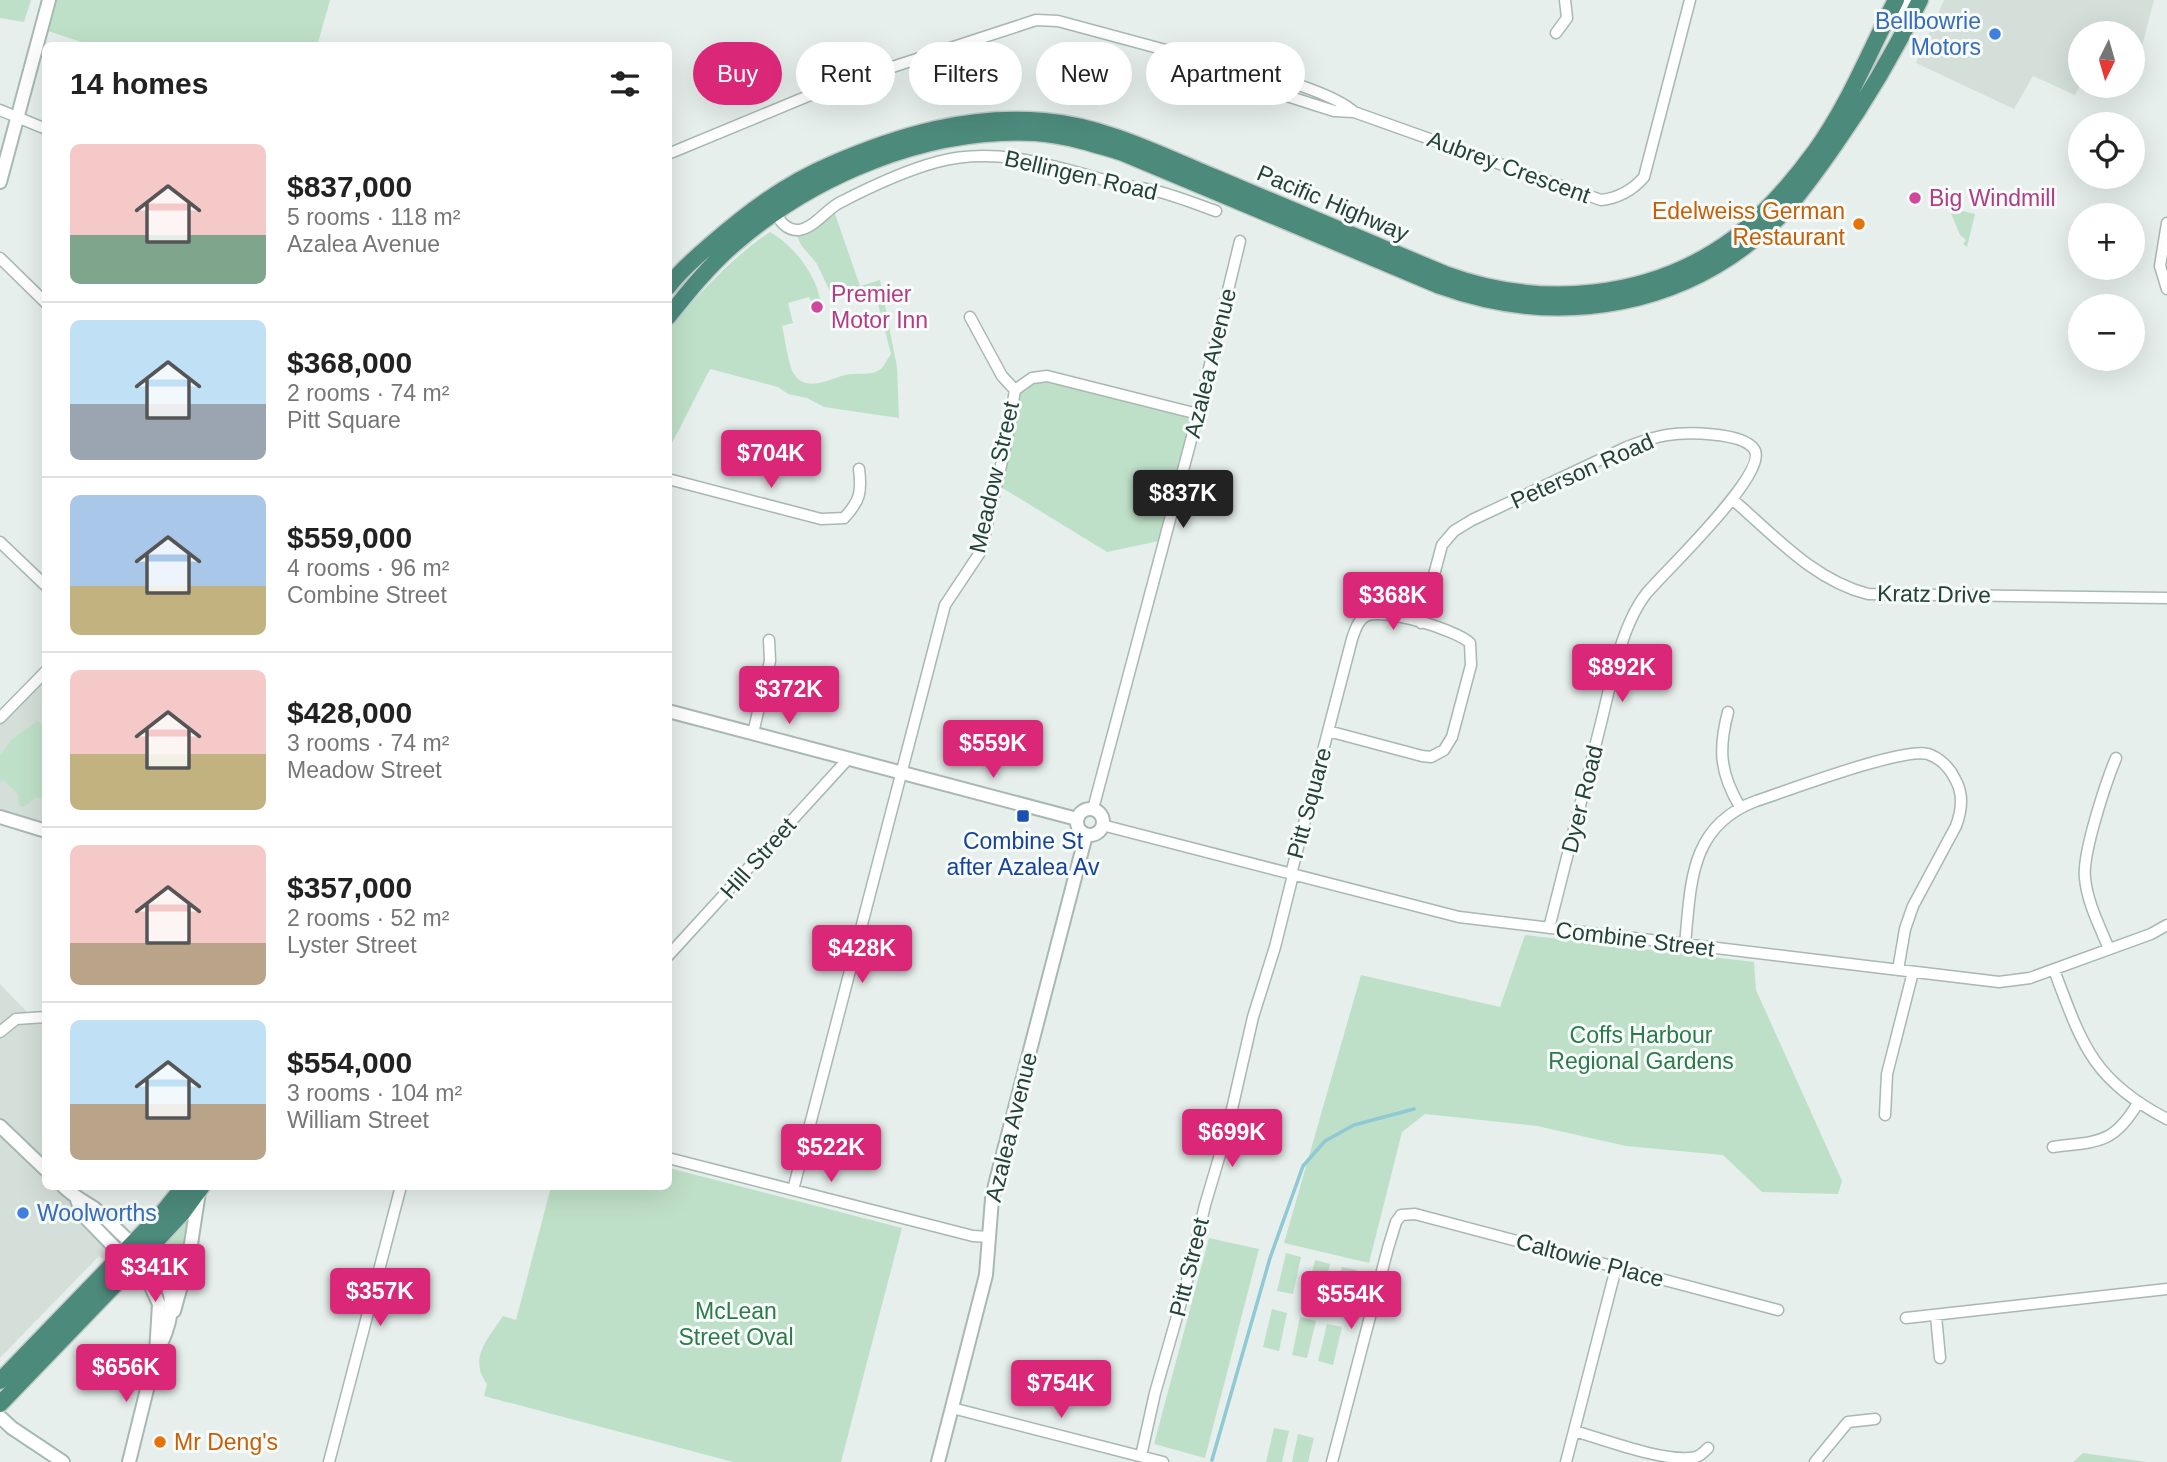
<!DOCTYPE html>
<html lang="en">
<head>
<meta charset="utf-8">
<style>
  :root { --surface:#fff; --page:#f2f2f2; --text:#222; --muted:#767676; --line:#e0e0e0; --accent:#db2777 }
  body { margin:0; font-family:Helvetica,sans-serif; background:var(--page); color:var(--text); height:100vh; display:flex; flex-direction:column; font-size:26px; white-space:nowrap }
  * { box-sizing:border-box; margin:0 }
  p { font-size:23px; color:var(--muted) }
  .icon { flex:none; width:38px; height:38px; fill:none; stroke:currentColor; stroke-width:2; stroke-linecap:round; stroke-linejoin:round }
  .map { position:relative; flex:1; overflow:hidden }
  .side { position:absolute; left:42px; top:42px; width:630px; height:1148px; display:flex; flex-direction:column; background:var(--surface); border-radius:10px; box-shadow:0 7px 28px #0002 }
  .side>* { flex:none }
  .hud { position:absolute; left:693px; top:42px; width:665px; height:63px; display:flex; gap:14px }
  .needle { width:46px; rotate:185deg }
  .fabs { position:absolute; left:2068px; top:21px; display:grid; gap:14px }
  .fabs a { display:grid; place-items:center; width:77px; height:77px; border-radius:50%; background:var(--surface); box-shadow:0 7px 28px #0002; font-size:35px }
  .price { position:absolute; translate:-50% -60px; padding:0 16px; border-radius:7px; background:var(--accent); color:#fff; font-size:23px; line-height:46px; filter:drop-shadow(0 2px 4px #0008) }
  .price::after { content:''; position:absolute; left:50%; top:42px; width:21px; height:16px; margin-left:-10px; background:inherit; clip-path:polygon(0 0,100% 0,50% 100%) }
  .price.current { background:#222; color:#fff }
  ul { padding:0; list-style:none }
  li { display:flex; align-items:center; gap:21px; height:175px; padding:0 28px }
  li+li { border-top:2px solid var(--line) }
  li span { display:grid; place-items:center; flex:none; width:196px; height:140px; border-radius:10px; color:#555 }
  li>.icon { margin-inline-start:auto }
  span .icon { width:84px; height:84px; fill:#fffc; stroke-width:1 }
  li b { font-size:30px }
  h2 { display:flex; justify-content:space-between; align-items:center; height:84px; padding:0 28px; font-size:30px }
  .pill { padding:0 24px; border-radius:32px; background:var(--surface); box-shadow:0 7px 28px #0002; font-size:24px; line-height:63px }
  .pill.current { background:var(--accent); color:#fff }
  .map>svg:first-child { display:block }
  .built { fill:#d4dfda }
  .green { fill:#bfe0c8 }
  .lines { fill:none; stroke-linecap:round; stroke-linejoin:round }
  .stream { stroke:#8ec9d4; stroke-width:3.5 }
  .minor-casing { stroke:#a8b8b2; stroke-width:13 }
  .tertiary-casing { stroke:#a8b8b2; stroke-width:16 }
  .secondary-casing { stroke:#a4bbb3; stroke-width:16 }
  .trunk-casing { stroke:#c2cac8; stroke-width:19 }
  .minor { stroke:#fff; stroke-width:10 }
  .tertiary { stroke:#fff; stroke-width:12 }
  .secondary { stroke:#fff; stroke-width:12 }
  .trunk { stroke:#4c8a7c; stroke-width:16 }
  .shop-dot { fill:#3f7fe0; stroke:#f7fbf9; stroke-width:2.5 }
  .hotel-dot { fill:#d1479c; stroke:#f7fbf9; stroke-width:2.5 }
  .food-dot { fill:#e8710a; stroke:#f7fbf9; stroke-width:2.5 }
  .transit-dot { fill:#1a4fb4; stroke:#f7fbf9; stroke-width:2.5 }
  .labels { text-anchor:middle; stroke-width:6; stroke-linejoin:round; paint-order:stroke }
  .shop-label { font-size:23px; fill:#366cbe; stroke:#f7fbf9; text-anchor:end }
  .street-label { font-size:23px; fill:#24423a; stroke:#f7fbf9 }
  .hotel-label { font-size:23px; fill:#b23c85; stroke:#f7fbf9; text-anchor:start }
  .food-label { font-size:23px; fill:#c56008; stroke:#f7fbf9; text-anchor:end }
  .transit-label { font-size:23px; fill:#164399; stroke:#f7fbf9 }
  .park-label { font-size:23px; fill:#2d7a4b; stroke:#f7fbf9 }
</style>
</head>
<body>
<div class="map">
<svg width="2167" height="1462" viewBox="0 0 2167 1462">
  <rect width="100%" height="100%" fill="#e6efeb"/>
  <path class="built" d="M1944,0H2154L2133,81V33H2081V84L2075,95L2033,76L2014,109L1916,63Z
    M45,671V831L0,817V718Z
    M0,984L32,1017H45L46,1186L63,1187L132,1244L112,1264L99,1256L0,1358Z"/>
  <path class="green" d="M0,0H31L24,22L0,18Z
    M56,0H330L317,46L91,45L48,31Z
    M1949,208L1975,214L1967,247L1963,244L1966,240L1960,235Z
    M834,211L860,286L880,280L897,367L899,418L824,407L807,398L788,394L778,387L710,369L669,449V329C699,294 731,258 770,232C793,245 815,273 820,299L811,301L809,297L788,303L793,323L782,326C785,338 788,364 794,374C806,393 830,379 845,375C857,372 872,377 882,368C885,364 888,358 891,354L877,300L866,302L863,292L834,300L817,264L801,245L797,236L804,234Z
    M1047,376L1198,414L1164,540L1107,552L996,484L1015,390Z
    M37,721L42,724L45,733V800L36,797L24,807L19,805L18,794L3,780L0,782V756L11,740Z
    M1525,935L1754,962L1756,990L1842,1181L1838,1194L1762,1192L1723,1155L1626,1146L1537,1126L1425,1114L1402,1132L1369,1263L1284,1243L1361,975L1500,1007Z
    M669,1168L902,1228L841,1462H733L484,1396L487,1384C468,1358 488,1339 503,1316L516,1320L551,1187L668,1186Z
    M189,1220L190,1231L176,1290L169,1271L154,1254Z
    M1209,1238L1259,1249L1205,1458L1154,1444Z
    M1286,1253L1301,1257L1293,1294L1277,1291Z
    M1315,1260L1330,1264L1321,1302L1306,1298Z
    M1342,1267L1357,1270L1348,1308L1333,1304Z
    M1272,1309L1287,1313L1279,1351L1263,1347Z
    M1300,1317L1316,1321L1307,1358L1292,1355Z
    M1327,1324L1342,1327L1333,1365L1318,1361Z
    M1274,1428L1289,1431L1282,1462H1266Z
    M1298,1434L1314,1438L1308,1462H1292Z
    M2083,1453L2146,1462H2073Z"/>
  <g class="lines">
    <path class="stream" d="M1212,1460L1270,1258L1303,1166L1325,1141L1354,1125L1414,1109"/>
    <g class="minor-casing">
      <path id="minor" d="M1556,33L1567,18L1565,0
        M1214,62H1221C1255,72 1330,90 1354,112
        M0,110L46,129
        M668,154L825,89L1036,20L1058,21L1210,62L1262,88L1334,111L1354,112L1601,200C1619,198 1632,191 1644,177L1690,0
        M772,208C779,219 785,231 799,230C814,228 826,210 839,203C866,189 907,170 937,162C999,145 1059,168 1119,184C1131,187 1144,188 1156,191C1176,196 1196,204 1216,211
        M2167,223L2160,266L2167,289
        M0,258L46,303
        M970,317L1002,376L1015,390
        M668,479L821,519L844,518C860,501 862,492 859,469
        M1732,499C1774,535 1813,580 1868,594L2167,598
        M0,542L46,586
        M1421,623L1442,545L1454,531L1472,520L1627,447C1640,442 1654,437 1667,435C1686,432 1742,432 1754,449C1771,472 1662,574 1646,594C1621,626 1611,683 1601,723C1584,791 1566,860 1549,928
        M1728,712C1718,750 1720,773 1740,807
        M0,718L46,671
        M753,733L770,661L769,640
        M1093,809L1198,414L1240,241
        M1102,825L1459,917L1999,982L2030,978L2151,934L2167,925
        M1291,874L1352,639C1355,630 1358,620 1366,616C1382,607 1457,630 1470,643L1471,665L1452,737L1444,750L1431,757L1422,756L1328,731
        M1685,944C1691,884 1689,826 1756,801C1787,791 1902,747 1928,754C1940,758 1950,768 1955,779C1964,794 1962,810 1956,826L1913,906L1905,929L1898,970
        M2109,949C2100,927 2087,902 2085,878C2082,854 2106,782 2116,758
        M668,956L848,759
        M2054,970C2082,1044 2092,1080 2167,1119
        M0,1032L16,1019L46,1017
        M1885,1115L1887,1074L1913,972
        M2053,1147C2098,1141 2113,1145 2138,1103
        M668,1158L973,1236L990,1237
        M793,1190L945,605L981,551L1006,444L1015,390L1032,378L1047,376L1198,414
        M1936,1316L1940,1358
        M1906,1318L2167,1289
        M952,1408L1163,1462
        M1574,1431C1606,1440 1657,1460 1689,1458C1698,1458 1702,1454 1708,1448
        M1141,1456L1155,1393L1186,1285L1205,1205L1227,1131L1253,1017L1275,947L1293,875
        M329,1462L401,1186
        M1332,1462L1388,1248L1396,1222L1401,1215L1415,1214L1778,1310
        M1566,1462L1616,1268
        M1815,1462L1848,1422L1875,1419"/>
    </g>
    <g class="tertiary-casing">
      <path id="tertiary" d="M1901,22L1910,0
        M0,182L49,0
        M668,711L1077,819
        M1077 822a13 13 0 1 1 26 0a13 13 0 1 1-26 0Z
        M0,817L46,831
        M0,1126L46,1170
        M63,1186C73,1196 83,1201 94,1208C106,1218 118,1231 130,1242C166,1275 184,1294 161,1344
        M77,1200L84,1216L150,1284L159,1304L156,1353L129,1462
        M174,1311L189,1257L199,1192
        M938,1462L986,1275L992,1199L996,1181L1086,835"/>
    </g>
    <g class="secondary-casing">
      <path id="secondary" d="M0,1417L12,1428L63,1462"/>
    </g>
    <g class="trunk-casing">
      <path id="trunk" d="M668,287C679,272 695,258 709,246C748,212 785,184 832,164C899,135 970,114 1044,121C1104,126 1159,154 1214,177C1291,209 1368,242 1445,274C1540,309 1650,300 1733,239C1765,214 1792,183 1816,150C1849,104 1870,50 1896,0
        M668,317C688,292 708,267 732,246C813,175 926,128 1035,133C1065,135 1094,144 1123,153L1440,286C1560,329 1687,308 1779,217C1800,195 1817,170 1834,146C1867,99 1895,51 1920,0
        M0,1381L164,1211L184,1186
        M0,1404L133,1266L183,1212L202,1186"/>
    </g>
    <use href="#minor" class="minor"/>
    <use href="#tertiary" class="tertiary"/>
    <use href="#secondary" class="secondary"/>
    <use href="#trunk" class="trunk"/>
  </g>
  <g class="shop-dot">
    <circle cx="1995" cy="34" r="7"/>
    <circle cx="23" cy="1213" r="7"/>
  </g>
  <g class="hotel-dot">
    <circle cx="1915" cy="198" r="7"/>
    <circle cx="817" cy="307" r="7"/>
  </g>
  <g class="food-dot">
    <circle cx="1859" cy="224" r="7"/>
    <circle cx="160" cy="1442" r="7"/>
  </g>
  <rect class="transit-dot" x="1016" y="809" width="14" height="14" rx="3.5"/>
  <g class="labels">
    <g class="shop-label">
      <text x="1981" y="29">Bellbowrie<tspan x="1981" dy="26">Motors</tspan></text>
      <text x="37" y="1221" text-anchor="start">Woolworths</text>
    </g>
    <g class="street-label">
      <text transform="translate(1509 167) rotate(20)" y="8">Aubrey Crescent</text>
      <text transform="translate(1081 175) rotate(13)" y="8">Bellingen Road</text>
      <text transform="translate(1333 203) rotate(23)" y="8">Pacific Highway</text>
      <text transform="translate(1210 363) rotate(-76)" y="8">Azalea Avenue</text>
      <text transform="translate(1582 471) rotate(-24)" y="8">Peterson Road</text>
      <text transform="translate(994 477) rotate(-77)" y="8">Meadow Street</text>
      <text transform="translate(1934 594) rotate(1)" y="8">Kratz Drive</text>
      <text transform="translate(1582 799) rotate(-76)" y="8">Dyer Road</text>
      <text transform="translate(1309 803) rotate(-75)" y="8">Pitt Square</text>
      <text transform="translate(758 858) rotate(-48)" y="8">Hill Street</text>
      <text transform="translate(1635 939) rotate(7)" y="8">Combine Street</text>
      <text transform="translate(1011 1127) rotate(-76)" y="8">Azalea Avenue</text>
      <text transform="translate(1590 1260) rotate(15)" y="8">Caltowie Place</text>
      <text transform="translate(1189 1267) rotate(-76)" y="8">Pitt Street</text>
    </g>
    <g class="hotel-label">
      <text x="1929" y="206">Big Windmill</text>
      <text x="831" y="302">Premier<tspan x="831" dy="26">Motor Inn</tspan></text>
    </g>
    <g class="food-label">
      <text x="1845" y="219">Edelweiss German<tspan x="1845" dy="26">Restaurant</tspan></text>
      <text x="174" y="1450" text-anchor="start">Mr Deng's</text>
    </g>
    <g class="transit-label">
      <text x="1023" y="849">Combine St<tspan x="1023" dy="26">after Azalea Av</tspan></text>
    </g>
    <g class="park-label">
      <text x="1641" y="1043">Coffs Harbour<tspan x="1641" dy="26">Regional Gardens</tspan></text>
      <text x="736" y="1319">McLean<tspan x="736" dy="26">Street Oval</tspan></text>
    </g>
  </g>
</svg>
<div class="fabs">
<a><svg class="needle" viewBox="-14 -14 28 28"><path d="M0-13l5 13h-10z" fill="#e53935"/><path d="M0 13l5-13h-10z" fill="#767676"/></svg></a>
<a><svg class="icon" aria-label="locate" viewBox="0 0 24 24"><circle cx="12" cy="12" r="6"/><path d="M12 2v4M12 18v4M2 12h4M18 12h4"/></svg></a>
<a>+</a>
<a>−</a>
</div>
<b class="price" style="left:771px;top:490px">$704K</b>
<b class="price current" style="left:1183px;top:530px">$837K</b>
<b class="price" style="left:1393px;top:632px">$368K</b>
<b class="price" style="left:1622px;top:704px">$892K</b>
<b class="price" style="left:789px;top:726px">$372K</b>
<b class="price" style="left:993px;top:780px">$559K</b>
<b class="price" style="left:862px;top:985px">$428K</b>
<b class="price" style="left:1232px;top:1169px">$699K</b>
<b class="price" style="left:831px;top:1184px">$522K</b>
<b class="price" style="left:155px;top:1304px">$341K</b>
<b class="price" style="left:380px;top:1328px">$357K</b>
<b class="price" style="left:1351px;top:1331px">$554K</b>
<b class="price" style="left:126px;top:1404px">$656K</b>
<b class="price" style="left:1061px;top:1420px">$754K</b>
<div class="hud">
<a class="pill current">Buy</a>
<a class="pill">Rent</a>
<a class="pill">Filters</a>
<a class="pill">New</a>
<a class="pill">Apartment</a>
</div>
<section class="side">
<h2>14 homes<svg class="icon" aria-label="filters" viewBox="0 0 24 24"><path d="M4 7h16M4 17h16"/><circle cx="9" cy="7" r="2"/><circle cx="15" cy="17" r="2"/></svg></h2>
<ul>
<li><span style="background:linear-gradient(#f6c9c9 65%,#7fa58c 0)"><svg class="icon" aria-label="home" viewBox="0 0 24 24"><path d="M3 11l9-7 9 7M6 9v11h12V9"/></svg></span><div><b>$837,000</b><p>5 rooms · 118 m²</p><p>Azalea Avenue</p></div></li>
<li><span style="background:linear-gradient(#bfe0f5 60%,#9aa5b1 0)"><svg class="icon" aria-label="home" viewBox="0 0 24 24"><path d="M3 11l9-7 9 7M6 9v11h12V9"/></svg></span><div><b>$368,000</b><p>2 rooms · 74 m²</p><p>Pitt Square</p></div></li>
<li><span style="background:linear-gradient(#a9c7e8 65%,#c2b280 0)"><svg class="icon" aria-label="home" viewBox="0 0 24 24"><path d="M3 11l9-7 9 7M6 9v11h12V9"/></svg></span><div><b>$559,000</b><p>4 rooms · 96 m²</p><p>Combine Street</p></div></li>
<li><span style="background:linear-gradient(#f6c9c9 60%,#c2b280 0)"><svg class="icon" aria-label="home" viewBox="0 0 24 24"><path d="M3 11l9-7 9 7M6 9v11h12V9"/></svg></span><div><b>$428,000</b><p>3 rooms · 74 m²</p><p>Meadow Street</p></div></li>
<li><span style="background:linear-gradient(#f6c9c9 70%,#b9a48a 0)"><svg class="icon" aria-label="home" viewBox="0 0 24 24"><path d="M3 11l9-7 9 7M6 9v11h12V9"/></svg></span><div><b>$357,000</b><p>2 rooms · 52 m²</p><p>Lyster Street</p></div></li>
<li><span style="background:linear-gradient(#bfe0f5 60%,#b9a48a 0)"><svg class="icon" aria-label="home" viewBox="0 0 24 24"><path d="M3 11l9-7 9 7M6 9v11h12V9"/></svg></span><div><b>$554,000</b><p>3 rooms · 104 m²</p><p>William Street</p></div></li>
</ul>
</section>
</div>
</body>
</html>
